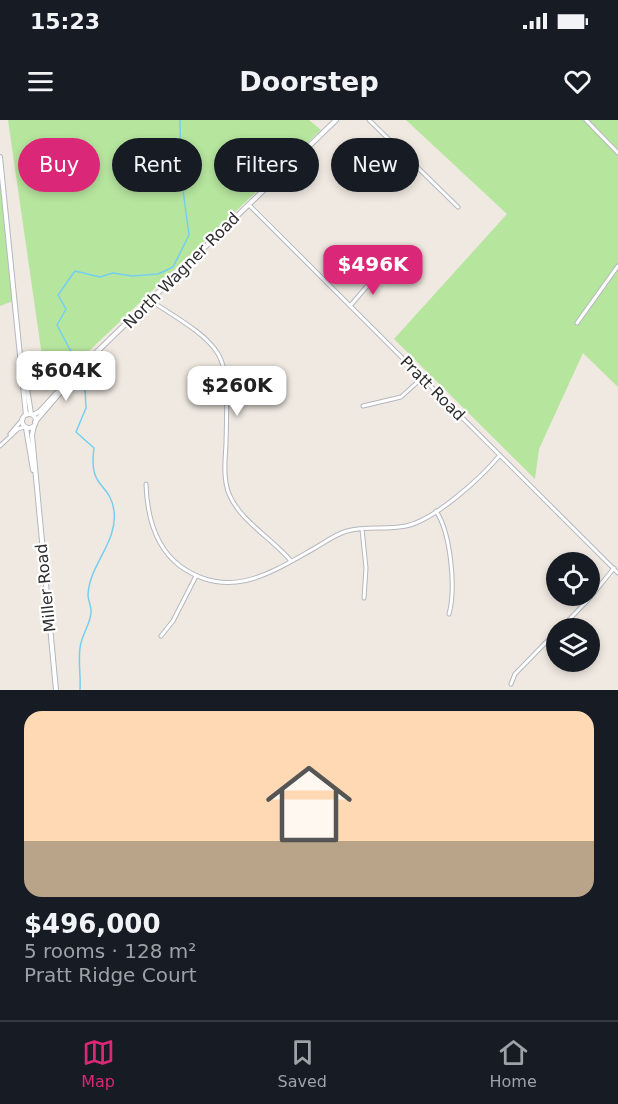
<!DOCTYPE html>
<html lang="en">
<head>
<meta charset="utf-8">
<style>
  :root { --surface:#171b24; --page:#20242c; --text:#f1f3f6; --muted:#9ea1a6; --line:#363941; --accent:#db2777 }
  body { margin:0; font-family:"DejaVu Sans",sans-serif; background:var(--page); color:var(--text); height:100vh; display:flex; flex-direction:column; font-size:22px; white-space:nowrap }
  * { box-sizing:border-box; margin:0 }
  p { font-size:20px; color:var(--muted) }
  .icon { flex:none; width:33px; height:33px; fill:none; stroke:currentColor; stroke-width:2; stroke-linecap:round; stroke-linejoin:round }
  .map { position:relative; height:570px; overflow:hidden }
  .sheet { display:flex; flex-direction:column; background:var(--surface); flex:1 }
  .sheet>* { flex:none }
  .hud { position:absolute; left:18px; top:18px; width:582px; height:54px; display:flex; gap:12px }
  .buttons { position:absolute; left:546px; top:432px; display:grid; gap:12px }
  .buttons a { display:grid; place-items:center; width:54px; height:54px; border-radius:50%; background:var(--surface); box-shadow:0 3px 9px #0003; font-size:30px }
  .price { position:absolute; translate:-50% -51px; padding:0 14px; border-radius:12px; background:#fff; color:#222; font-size:20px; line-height:39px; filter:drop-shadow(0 2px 3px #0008) }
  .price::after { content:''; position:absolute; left:50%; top:36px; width:18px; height:14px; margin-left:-9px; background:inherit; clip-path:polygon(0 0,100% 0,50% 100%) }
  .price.selected { background:var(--accent); color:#fff }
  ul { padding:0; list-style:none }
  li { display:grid; align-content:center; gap:12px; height:318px; padding:0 24px }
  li+li { border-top:2px solid var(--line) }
  li span { display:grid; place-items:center; height:186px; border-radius:18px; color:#555 }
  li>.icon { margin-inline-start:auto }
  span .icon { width:108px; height:108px; fill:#fffc; stroke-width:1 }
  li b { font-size:26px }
  .pill { padding:0 21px; border-radius:27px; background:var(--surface); box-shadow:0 3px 9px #0003; font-size:21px; line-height:54px }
  .pill.selected { background:var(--accent); color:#fff }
  .status { display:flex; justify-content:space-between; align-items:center; height:42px; padding:0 30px; background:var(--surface); direction:ltr }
  .status svg { height:16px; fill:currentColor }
  header { display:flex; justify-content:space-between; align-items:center; height:78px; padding:0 24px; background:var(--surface); font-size:27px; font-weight:700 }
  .tab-bar { display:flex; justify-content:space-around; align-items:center; height:84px; border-top:2px solid var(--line); background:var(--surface); font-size:16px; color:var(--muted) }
  .tab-bar a { display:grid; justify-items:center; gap:3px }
  .tab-bar .selected { color:var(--accent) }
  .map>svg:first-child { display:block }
  .green { fill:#b6e59e }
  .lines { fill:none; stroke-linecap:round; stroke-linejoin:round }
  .stream { stroke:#75cff0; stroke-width:1.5 }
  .minor-casing { stroke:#b4b7c1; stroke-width:5 }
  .tertiary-casing { stroke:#b4b7c1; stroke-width:5 }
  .secondary-casing { stroke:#b4b7c1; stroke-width:6 }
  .minor { stroke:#fff; stroke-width:3 }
  .tertiary { stroke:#fff; stroke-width:3 }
  .secondary { stroke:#fff; stroke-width:4 }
  .labels { text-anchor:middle; stroke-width:4.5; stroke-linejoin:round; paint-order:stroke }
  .street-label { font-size:16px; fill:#2e2e2e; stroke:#fff }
</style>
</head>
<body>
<div class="status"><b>15:23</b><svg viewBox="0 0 49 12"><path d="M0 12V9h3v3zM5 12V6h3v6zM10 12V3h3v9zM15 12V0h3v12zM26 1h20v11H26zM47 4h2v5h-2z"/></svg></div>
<header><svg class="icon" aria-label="menu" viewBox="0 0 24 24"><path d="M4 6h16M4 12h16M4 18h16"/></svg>Doorstep<svg class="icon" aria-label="heart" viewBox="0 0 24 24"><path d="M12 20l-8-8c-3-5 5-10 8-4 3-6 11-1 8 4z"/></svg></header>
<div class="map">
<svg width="618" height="570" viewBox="0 0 618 570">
  <rect width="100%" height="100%" fill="#efe9e1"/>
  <path class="green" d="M8,0H309L321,10L47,271Z
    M406,0H618V267L583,233L539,329L535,359L394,219L507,94Z
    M3,67L16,180L0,186V68Z"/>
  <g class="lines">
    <path class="stream" d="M81,244L69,228L57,205L66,189L58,175L75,151L100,157L113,153L132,156L158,154L173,147L189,115L181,55L180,0
      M80,570C81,556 78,542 80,528C81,516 90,505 91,493C92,487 88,481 88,475C89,445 118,422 114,391C110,361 88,370 94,328L76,312L86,288L84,248"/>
    <g class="minor-casing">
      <path id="minor" d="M369,0L458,87
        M586,0L618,33
        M249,85L618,453
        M151,181C232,232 228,231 226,324C225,341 223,359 229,374C240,401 273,419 291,441
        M350,186L368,165L374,152
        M577,203L618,146
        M363,286L401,277L422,258
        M146,364C147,394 155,427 180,446C229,481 269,454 315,428C325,422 336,414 347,411C366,406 387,410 406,406C435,400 482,357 500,335
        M436,391C451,413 456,469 449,494
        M362,409L366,448L364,478
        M561,508L589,479L614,448
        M161,516L173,501L196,456
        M511,564L515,554L556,512"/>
    </g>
    <g class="tertiary-casing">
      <path id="tertiary" d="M10,314L23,299
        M0,326L18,309L24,307"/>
    </g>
    <g class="secondary-casing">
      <path id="secondary" d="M0,37L26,295
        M26,262L31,294
        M22 301a7 7 0 1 1 14 0a7 7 0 1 1-14 0Z
        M33,295L40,291L74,254L336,0
        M35,302L64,268
        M34,306L32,315L56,570
        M26,308L33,350"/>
    </g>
    <use href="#minor" class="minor"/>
    <use href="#tertiary" class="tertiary"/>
    <use href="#secondary" class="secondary"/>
  </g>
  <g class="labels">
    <g class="street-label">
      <text transform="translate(181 150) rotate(-45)" y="6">North Wagner Road</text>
      <text transform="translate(433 268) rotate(45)" y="6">Pratt Road</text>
      <text transform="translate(45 468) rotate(-96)" y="6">Miller Road</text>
    </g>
  </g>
</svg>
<div class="buttons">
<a><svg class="icon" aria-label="locate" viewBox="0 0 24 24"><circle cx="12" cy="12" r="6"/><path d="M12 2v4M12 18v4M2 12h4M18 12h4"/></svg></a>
<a><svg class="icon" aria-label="layers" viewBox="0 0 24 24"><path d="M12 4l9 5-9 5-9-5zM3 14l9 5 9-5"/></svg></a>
</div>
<b class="price selected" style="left:373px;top:176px">$496K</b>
<b class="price" style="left:66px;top:282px">$604K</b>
<b class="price" style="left:237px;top:297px">$260K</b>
<div class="hud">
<a class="pill selected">Buy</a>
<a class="pill">Rent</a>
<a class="pill">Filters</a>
<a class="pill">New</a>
</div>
</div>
<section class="sheet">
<ul>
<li><span style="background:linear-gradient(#ffd9b3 70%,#b9a48a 0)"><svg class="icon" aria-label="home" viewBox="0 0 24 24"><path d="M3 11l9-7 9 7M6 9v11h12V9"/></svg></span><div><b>$496,000</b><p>5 rooms · 128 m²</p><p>Pratt Ridge Court</p></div></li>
</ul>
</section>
<nav class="tab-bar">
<a class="selected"><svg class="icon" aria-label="map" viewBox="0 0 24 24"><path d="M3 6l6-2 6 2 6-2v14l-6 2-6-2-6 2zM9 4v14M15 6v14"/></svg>Map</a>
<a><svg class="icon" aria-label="saved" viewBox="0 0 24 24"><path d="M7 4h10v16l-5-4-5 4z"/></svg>Saved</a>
<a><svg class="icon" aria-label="home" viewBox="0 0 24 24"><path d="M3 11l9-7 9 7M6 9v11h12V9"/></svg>Home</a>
</nav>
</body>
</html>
